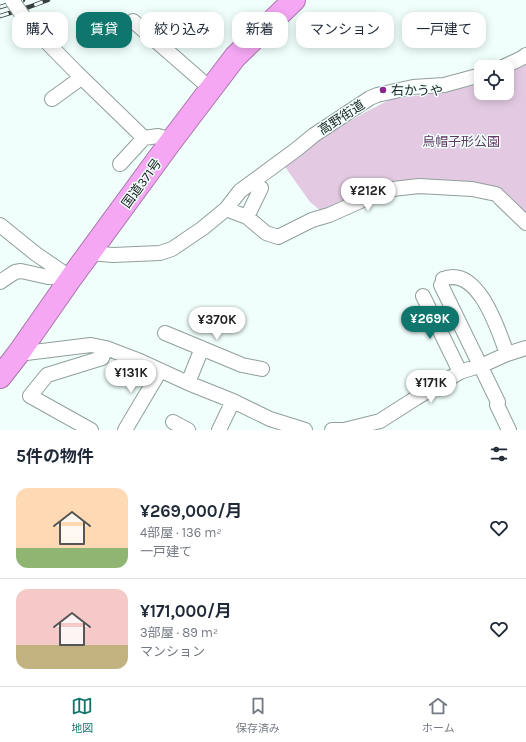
<!DOCTYPE html>
<html lang="ja">
<head>
<meta charset="utf-8">
<style>
  :root { --surface:#fff; --page:#f2f2f3; --text:#1f2937; --muted:#747a83; --line:#e0e1e3; --accent:#0f766e }
  body { margin:0; font-family:Karla,"Noto Sans JP",sans-serif; background:var(--page); color:var(--text); height:100vh; display:flex; flex-direction:column; font-size:15px; white-space:nowrap }
  * { box-sizing:border-box; margin:0 }
  p { font-size:13px; color:var(--muted) }
  .icon { flex:none; width:22px; height:22px; fill:none; stroke:currentColor; stroke-width:2; stroke-linecap:round; stroke-linejoin:round }
  .map { position:relative; height:430px; overflow:hidden }
  .panel { display:flex; flex-direction:column; background:var(--surface); flex:1 }
  .panel>* { flex:none }
  .guide { position:absolute; left:12px; top:12px; width:502px; height:36px; display:flex; gap:8px }
  .tools { position:absolute; left:474px; top:60px; display:grid; gap:8px }
  .tools a { display:grid; place-items:center; width:40px; height:40px; border-radius:8px; background:var(--surface); box-shadow:0 2px 10px #0003; font-size:20px }
  .price { position:absolute; translate:-50% -34px; padding:0 9px; border-radius:14px; background:#fff; color:#222; font-size:13px; line-height:26px; filter:drop-shadow(0 1px 2px #0008) }
  .price::after { content:''; position:absolute; left:50%; top:24px; width:12px; height:9px; margin-left:-6px; background:inherit; clip-path:polygon(0 0,100% 0,50% 100%) }
  .price.on { background:var(--accent); color:#fff }
  ul { padding:0; list-style:none }
  li { display:flex; align-items:center; gap:12px; height:100px; padding:0 16px }
  li+li { border-top:1px solid var(--line) }
  li span { display:grid; place-items:center; flex:none; width:112px; height:80px; border-radius:12px; color:#555 }
  li>.icon { margin-inline-start:auto }
  span .icon { width:48px; height:48px; fill:#fffc; stroke-width:1 }
  li b { font-size:17px }
  h2 { display:flex; justify-content:space-between; align-items:center; height:48px; padding:0 16px; font-size:17px }
  .pill { padding:0 14px; border-radius:12px; background:var(--surface); box-shadow:0 2px 10px #0003; font-size:14px; line-height:36px }
  .pill.on { background:var(--accent); color:#fff }
  .tabs { display:flex; justify-content:space-around; align-items:center; height:56px; border-top:1px solid var(--line); background:var(--surface); font-size:11px; color:var(--muted) }
  .tabs a { display:grid; justify-items:center; gap:2px }
  .tabs .on { color:var(--accent) }
  .map>svg:first-child { display:block }
  .green { fill:#e3cae2 }
  .lines { fill:none; stroke-linecap:round; stroke-linejoin:round }
  .street-casing { stroke:#919f9c; stroke-width:16 }
  .highway-casing { stroke:#a877a9; stroke-width:24 }
  .street { stroke:#fff; stroke-width:14 }
  .highway { stroke:#f5a7f4; stroke-width:22 }
  .rail-casing { stroke:#3a403f; stroke-width:4.5 }
  .rail { stroke:#f0fffc; stroke-width:3; stroke-dasharray:9; stroke-linecap:butt }
  .street-bridge-casing { stroke:#919f9c; stroke-width:16; stroke-linecap:butt }
  .street-bridge { stroke:#fff; stroke-width:14 }
  .poi-dot { fill:#8a268d; stroke:#f0fffc; stroke-width:1.5 }
  .labels { text-anchor:middle; stroke-width:3; stroke-linejoin:round; paint-order:stroke }
  .poi-label { font-size:13px; fill:#1a1f1e; stroke:#f0fffc; text-anchor:start }
  .street-label { font-size:13px; fill:#1a1f1e; stroke:#f0fffc }
  .park-label { font-size:13px; fill:#623962; stroke:#f0fffc }
</style>
</head>
<body>
<div class="map">
<svg width="526" height="430" viewBox="0 0 526 430">
  <rect width="100%" height="100%" fill="#f0fffc"/>
  <path class="green" d="M526,65V212L516,203L500,192L403,195L388,190L321,211L310,202L283,164L312,143L364,113L391,99L445,92L481,84V93H507V74Z"/>
  <g class="lines">
    <g class="street-casing">
      <path id="street" d="M133,21L211,89
        M27,22L76,72L144,138L158,136L172,140
        M161,45L177,23
        M503,67L522,58L526,55
        M52,99L81,78
        M120,164L144,138
        M226,209L247,217L266,233L278,237L312,220L329,215L374,195L393,189L419,186L472,189L496,194L526,223
        M247,217L261,188
        M0,225L36,254L71,278
        M90,253L113,255L160,253L172,249L203,228L226,209L240,191L297,149L314,135L370,98L377,95L413,87L444,85L481,75
        M443,279C478,265 498,329 507,354
        M0,282L15,272L21,271L48,277L71,278
        M441,285L498,402L497,405L509,430
        M423,296L460,372
        M165,333L242,365L262,369
        M18,354L91,345L106,348L140,361L188,383L233,401L270,419L305,430
        M188,383L202,348
        M173,422L188,430
        M91,430L30,396L47,375L102,358L106,348
        M125,430L160,371
        M219,430L233,401
        M332,430H344L380,421L416,398L460,372L485,364L507,354L526,348"/>
    </g>
    <g class="highway-casing">
      <path id="highway" d="M0,377L18,354L71,278L172,140L235,57L294,0"/>
    </g>
    <use href="#street" class="street"/>
    <use href="#highway" class="highway"/>
    <g class="rail-casing">
      <path id="rail" d="M0,7L23,0
        M0,16L29,7L48,0"/>
    </g>
    <use href="#rail" class="rail"/>
    <g class="street-bridge-casing">
      <path id="street-bridge" d="M12,0L27,22"/>
    </g>
    <use href="#street-bridge" class="street-bridge"/>
  </g>
  <circle class="poi-dot" cx="383" cy="90" r="4"/>
  <g class="labels">
    <g class="poi-label">
      <text x="391" y="95">右かうや</text>
    </g>
    <g class="street-label">
      <text transform="translate(341 117) rotate(-33)" y="5">高野街道</text>
      <text transform="translate(141 183) rotate(-54)" y="5">国道371号</text>
    </g>
    <g class="park-label">
      <text x="461" y="146">烏帽子形公園</text>
    </g>
  </g>
</svg>
<div class="tools">
<a><svg class="icon" aria-label="locate" viewBox="0 0 24 24"><circle cx="12" cy="12" r="6"/><path d="M12 2v4M12 18v4M2 12h4M18 12h4"/></svg></a>
</div>
<b class="price" style="left:368px;top:212px">¥212K</b>
<b class="price on" style="left:430px;top:340px">¥269K</b>
<b class="price" style="left:217px;top:341px">¥370K</b>
<b class="price" style="left:131px;top:394px">¥131K</b>
<b class="price" style="left:431px;top:404px">¥171K</b>
<div class="guide">
<a class="pill">購入</a>
<a class="pill on">賃貸</a>
<a class="pill">絞り込み</a>
<a class="pill">新着</a>
<a class="pill">マンション</a>
<a class="pill">一戸建て</a>
</div>
</div>
<section class="panel">
<h2>5件の物件<svg class="icon" aria-label="filters" viewBox="0 0 24 24"><path d="M4 7h16M4 17h16"/><circle cx="9" cy="7" r="2"/><circle cx="15" cy="17" r="2"/></svg></h2>
<ul>
<li><span style="background:linear-gradient(#ffd9b3 75%,#8fb573 0)"><svg class="icon" aria-label="home" viewBox="0 0 24 24"><path d="M3 11l9-7 9 7M6 9v11h12V9"/></svg></span><div><b>¥269,000/月</b><p>4部屋 · 136 m²</p><p>一戸建て</p></div><svg class="icon" aria-label="heart" viewBox="0 0 24 24"><path d="M12 20l-8-8c-3-5 5-10 8-4 3-6 11-1 8 4z"/></svg></li>
<li><span style="background:linear-gradient(#f6c9c9 70%,#c2b280 0)"><svg class="icon" aria-label="home" viewBox="0 0 24 24"><path d="M3 11l9-7 9 7M6 9v11h12V9"/></svg></span><div><b>¥171,000/月</b><p>3部屋 · 89 m²</p><p>マンション</p></div><svg class="icon" aria-label="heart" viewBox="0 0 24 24"><path d="M12 20l-8-8c-3-5 5-10 8-4 3-6 11-1 8 4z"/></svg></li>
</ul>
</section>
<nav class="tabs">
<a class="on"><svg class="icon" aria-label="map" viewBox="0 0 24 24"><path d="M3 6l6-2 6 2 6-2v14l-6 2-6-2-6 2zM9 4v14M15 6v14"/></svg>地図</a>
<a><svg class="icon" aria-label="saved" viewBox="0 0 24 24"><path d="M7 4h10v16l-5-4-5 4z"/></svg>保存済み</a>
<a><svg class="icon" aria-label="home" viewBox="0 0 24 24"><path d="M3 11l9-7 9 7M6 9v11h12V9"/></svg>ホーム</a>
</nav>
</body>
</html>
